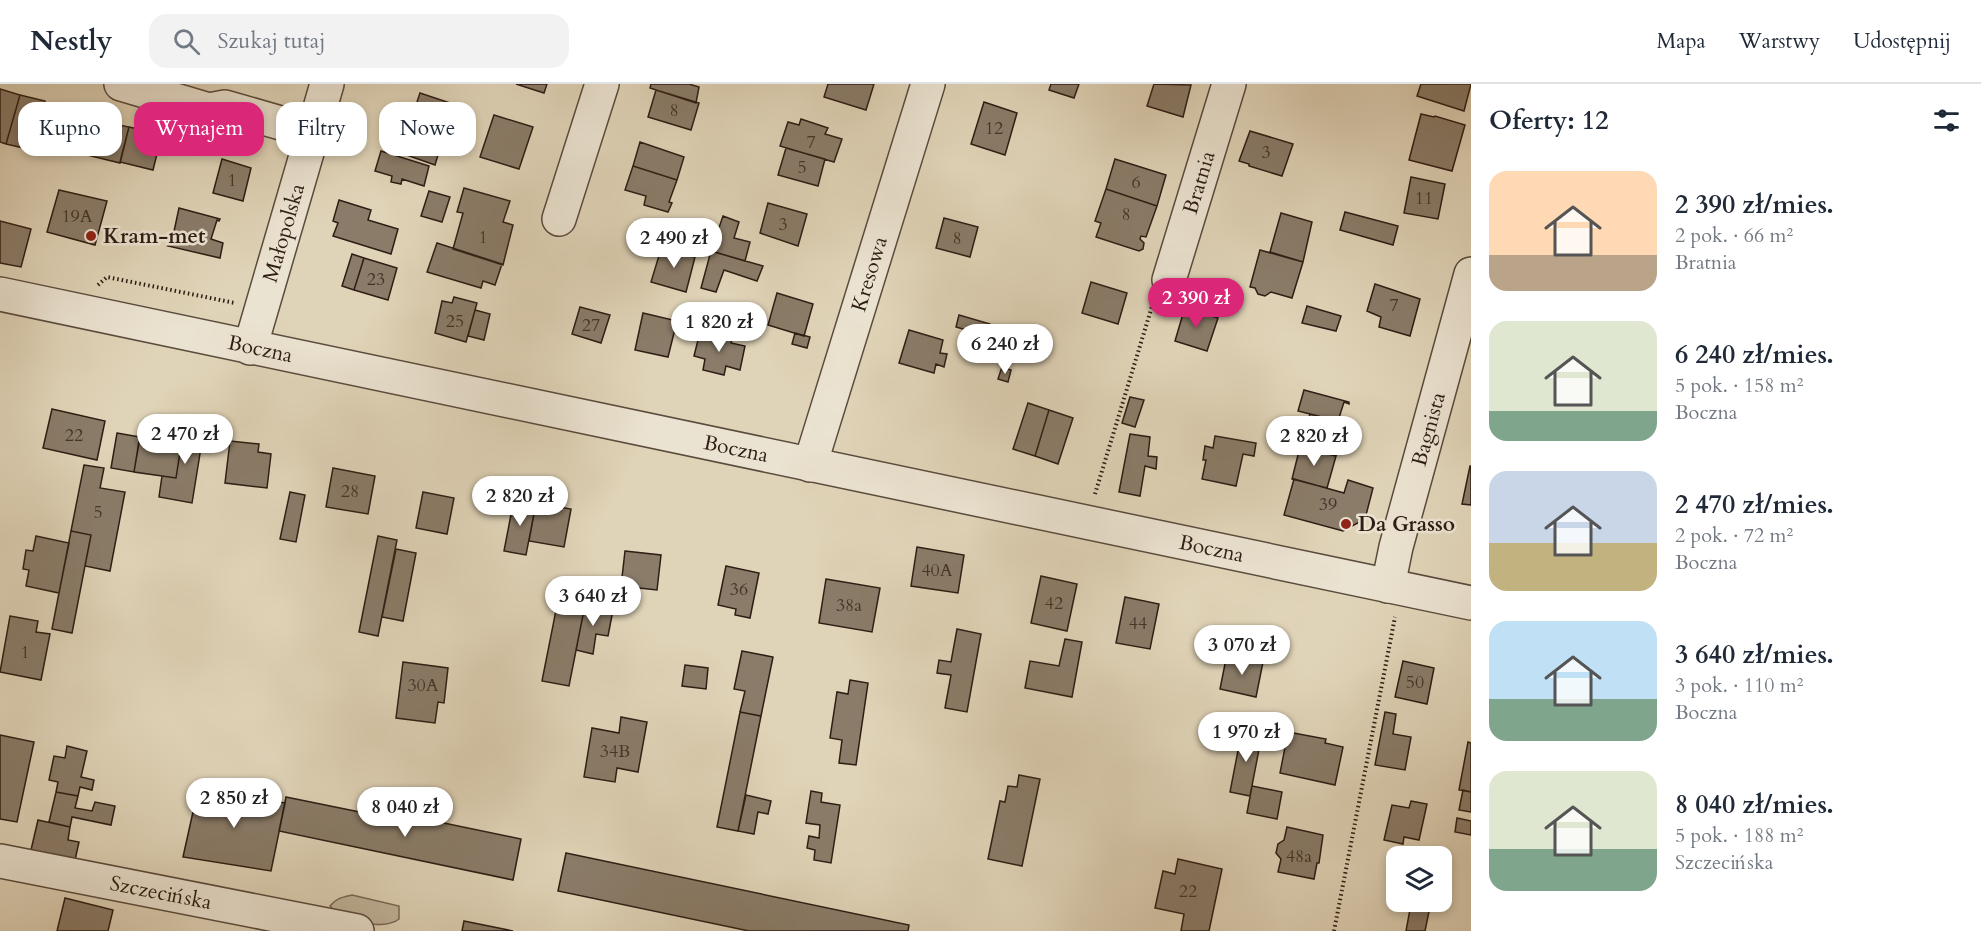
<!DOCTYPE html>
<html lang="pl">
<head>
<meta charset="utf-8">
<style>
  :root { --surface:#fff; --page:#f2f2f3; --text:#1f2937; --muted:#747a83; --line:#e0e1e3; --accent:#db2777 }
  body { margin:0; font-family:Cardo,serif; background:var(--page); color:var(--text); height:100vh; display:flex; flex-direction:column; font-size:22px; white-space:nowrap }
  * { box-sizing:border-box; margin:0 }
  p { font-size:20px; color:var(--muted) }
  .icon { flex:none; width:33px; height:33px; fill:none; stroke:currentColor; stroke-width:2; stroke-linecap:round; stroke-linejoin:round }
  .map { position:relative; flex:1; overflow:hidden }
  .drawer { display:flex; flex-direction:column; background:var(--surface); width:510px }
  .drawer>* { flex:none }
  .hud { position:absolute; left:18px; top:18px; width:570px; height:54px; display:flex; gap:12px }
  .fabs { position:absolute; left:1386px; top:762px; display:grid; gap:12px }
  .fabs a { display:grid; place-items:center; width:66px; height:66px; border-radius:12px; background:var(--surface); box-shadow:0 3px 9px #0003; font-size:30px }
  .price { position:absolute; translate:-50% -51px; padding:0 14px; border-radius:21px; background:#fff; color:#222; font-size:20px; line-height:39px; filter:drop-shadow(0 2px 3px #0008) }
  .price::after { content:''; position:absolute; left:50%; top:36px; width:18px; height:14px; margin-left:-9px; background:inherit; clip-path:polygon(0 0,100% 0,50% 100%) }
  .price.on { background:var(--accent); color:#fff }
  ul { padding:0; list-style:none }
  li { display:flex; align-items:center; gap:18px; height:150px; padding:0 18px }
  li span { display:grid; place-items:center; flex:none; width:168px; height:120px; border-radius:18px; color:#555 }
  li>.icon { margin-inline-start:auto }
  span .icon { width:72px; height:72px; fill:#fffc; stroke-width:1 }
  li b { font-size:26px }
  h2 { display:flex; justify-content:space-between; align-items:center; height:72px; padding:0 18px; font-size:26px }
  .pill { padding:0 21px; border-radius:18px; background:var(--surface); box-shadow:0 3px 9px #0003; font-size:21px; line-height:54px }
  .pill.on { background:var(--accent); color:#fff }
  header { display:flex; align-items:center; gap:36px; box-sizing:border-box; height:84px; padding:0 30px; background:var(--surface); border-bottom:2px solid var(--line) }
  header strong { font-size:28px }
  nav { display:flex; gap:33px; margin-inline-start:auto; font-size:21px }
  .search { width:420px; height:54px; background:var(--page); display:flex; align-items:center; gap:15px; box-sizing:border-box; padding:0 21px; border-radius:18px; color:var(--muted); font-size:22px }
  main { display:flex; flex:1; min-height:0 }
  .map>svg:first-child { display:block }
  .green { fill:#c2b59c; stroke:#786958; stroke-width:1.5 }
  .building { fill:#8a7c69; stroke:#2d1d14; stroke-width:1.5 }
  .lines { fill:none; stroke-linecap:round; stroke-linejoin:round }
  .minor-casing { stroke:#5a4b3d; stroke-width:36 }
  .path { stroke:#2d1d14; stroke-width:4; stroke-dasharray:1.5 3; stroke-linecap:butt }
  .minor { stroke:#ebe3d1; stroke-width:33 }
  .poi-dot { fill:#8f2418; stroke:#ebe3d1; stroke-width:2 }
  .labels { text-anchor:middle; stroke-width:5; stroke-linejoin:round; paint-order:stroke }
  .number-label { font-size:18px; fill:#443529 }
  .street-label { font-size:21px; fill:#2d1d14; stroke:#ebe3d1 }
  .poi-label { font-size:21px; font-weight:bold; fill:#2d1d14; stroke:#ebe3d1; text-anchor:start }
</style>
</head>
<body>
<header>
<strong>Nestly</strong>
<div class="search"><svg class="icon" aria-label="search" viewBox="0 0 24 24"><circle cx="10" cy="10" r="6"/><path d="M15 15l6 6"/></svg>Szukaj tutaj</div>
<nav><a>Mapa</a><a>Warstwy</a><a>Udostępnij</a></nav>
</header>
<main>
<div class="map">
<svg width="1471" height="847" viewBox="0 0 1471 847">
  <rect width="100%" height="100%" fill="#e0d4b8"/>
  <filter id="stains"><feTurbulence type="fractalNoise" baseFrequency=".00333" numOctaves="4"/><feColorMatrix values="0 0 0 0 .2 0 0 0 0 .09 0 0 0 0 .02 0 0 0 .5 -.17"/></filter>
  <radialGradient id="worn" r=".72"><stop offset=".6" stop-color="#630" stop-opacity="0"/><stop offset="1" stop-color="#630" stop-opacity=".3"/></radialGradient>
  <path class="green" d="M352,811L399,822V835C384,847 342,838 330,822C336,814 343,813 352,811Z"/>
  <path class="building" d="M516,0H547L544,9Z
    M651,0H689L699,3L696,19L650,4Z
    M828,0H874L866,26L824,13Z
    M1051,0H1079L1074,14L1049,6Z
    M1154,0L1191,1L1183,33L1147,22Z
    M1421,0H1471L1464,27L1417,12Z
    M0,5L20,11L6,60L0,58Z
    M656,6L699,19L691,46L648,33Z
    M420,9L453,20L435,81L401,69L406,50L403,49L408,32L412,33Z
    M20,11L45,17L40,38L46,40L44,53L36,52L32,66L6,60Z
    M984,18L1017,29L1005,71L971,60Z
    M1421,30L1434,33L1435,32L1465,41L1452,87L1409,76Z
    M494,31L533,43L519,85L480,73Z
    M801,35L828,44L825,50L842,55L834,78L780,62L788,38L799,41Z
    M95,36L129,43L120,79L87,71L88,62L81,60L85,49L91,51Z
    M129,43L162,50L153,86L120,78Z
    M1250,47L1293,60L1282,92L1249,82V80L1239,77Z
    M640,58L684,73L677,96L633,82Z
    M786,64L825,75L818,102L778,91Z
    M381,67L429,82L424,102L402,95L401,100L391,98L392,92L375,87Z
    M222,75L251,84L243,117L213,109Z
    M1115,75L1166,91L1157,122L1106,105Z
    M633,82L677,96L669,118L672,119L668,128L644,121L646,112L625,106Z
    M1411,93L1445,100L1438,135L1404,129Z
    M464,104L510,117L503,138L513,141L503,181L453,165L463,129L457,128Z
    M1106,105L1157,122L1146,153L1141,152L1140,155L1144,159L1143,165L1139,167L1096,153L1101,139L1095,137Z
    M59,106L107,117L95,161L47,148Z
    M429,107L450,113L442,138L421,132Z
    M339,116L371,126L368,136L398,145L391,170L333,152L338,139L333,137Z
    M768,119L807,130L798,162L760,149Z
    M179,124L220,135L219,137L217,136L211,155L223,159L220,174L168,162L171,160L173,152Z
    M1345,128L1398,142L1393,161L1340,146Z
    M1281,129L1312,138L1303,178L1270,168Z
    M723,132L739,138L734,154L750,158L745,177L711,167Z
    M944,134L978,143L970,173L936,164Z
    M0,137L31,145L21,183L0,179Z
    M437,159L502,180L495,201L483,197L481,204L427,188Z
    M681,162L689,165V172L695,173L686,208L651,198L661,165L679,169Z
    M1260,166L1303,178L1292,214L1271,208L1265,212L1258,210L1255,204L1250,203Z
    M711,167L763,182L757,197L724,186L716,208L701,204Z
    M352,170L364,174L354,206L342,202Z
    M364,174L397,184L388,216L354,206Z
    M1091,198L1127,209L1118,240L1082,229Z
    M1375,200L1420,215L1410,252L1379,243L1381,233L1367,227Z
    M777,209L813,220L804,252L768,241Z
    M454,213L477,219L466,258L435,249L442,217L452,219Z
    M1307,222L1341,232L1336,247L1302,239Z
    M580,223L610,231L601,259L572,250Z
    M1185,223L1218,234L1207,267L1175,257Z
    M475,226L490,230L484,256L468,252Z
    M643,229L677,237L668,273L635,266Z
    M959,231L990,240L987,252L956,243Z
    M909,246L943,256L940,269L947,270L944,283L936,280L934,289L899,279Z
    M700,248L732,254L731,259L745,262L740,286L726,282L724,291L703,286L705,275L694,272Z
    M795,249L810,253L807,264L792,260Z
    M1002,283L1011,286L1008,298L998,295Z
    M1304,306L1349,318V320L1344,318L1338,337L1298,327Z
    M1130,313L1144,316L1135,343L1122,339Z
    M1028,319L1049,326L1035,372L1013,365Z
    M52,325L105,337L97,376L43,364Z
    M1049,326L1073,334L1058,380L1035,372Z
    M1310,330L1344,339L1336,372L1300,363Z
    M163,332L185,336L176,394L134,388L141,345L161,348Z
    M185,336L205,339L192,419L159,413L162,392L176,394Z
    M117,349L140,353L134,388L111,384Z
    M1130,350L1150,353L1148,372L1157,373L1156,385L1145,382L1140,412L1119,408Z
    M1215,352L1256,359L1254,372L1243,370L1236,402L1202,395L1206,376H1203L1205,362L1213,364Z
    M230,357L259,360L258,368L271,370L267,404L225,399Z
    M1300,363L1336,372L1327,404L1292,395Z
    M84,381L104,384L100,404L125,408L110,487L85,482L91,451L71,447Z
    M1470,382H1471V421L1462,420Z
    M333,384L375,392L368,430L326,423Z
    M1294,395L1344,409L1348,396L1373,404L1365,435L1343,447L1284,431Z
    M290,408L305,411L296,458L280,455Z
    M423,408L454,414L447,450L416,444Z
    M514,415L536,419L526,471L504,467Z
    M536,419L571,425L564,463L529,457Z
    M71,447L91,451L72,549L52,545Z
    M36,452L69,459L59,509L26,502L29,486L23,485L26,466L33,467Z
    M378,452L397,456L378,552L359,548Z
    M917,463L964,471L958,509L911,502Z
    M396,465L416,469L403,537L382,533Z
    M625,467L661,471L657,506L621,502Z
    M726,482L759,489L750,534L735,531L736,525L718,521Z
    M1041,492L1077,500L1067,547L1031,539Z
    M826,495L880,504L872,548L819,539Z
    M1125,513L1159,520L1150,565L1116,559Z
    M558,516L585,521L569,602L542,597Z
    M585,521L613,526L608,552L596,550L593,570L576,566Z
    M10,532L38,537L36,548L50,550L41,596L0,588Z
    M957,545L981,550L967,628L945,624L951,591L937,589L939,576L951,578Z
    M1065,555L1082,558L1072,613L1025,604L1030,577L1059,582Z
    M742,567L773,573L761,632L740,628L745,607L734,605Z
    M1227,570L1263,578L1256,613L1220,605Z
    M1403,577L1434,584L1427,620L1395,613Z
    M403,578L448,584L444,619L438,618L435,639L396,634Z
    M685,581L708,584L706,605L682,602Z
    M850,596L868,599L856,681L839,679L842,656L830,654L837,608L848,610Z
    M740,628L761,632L738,747L717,743Z
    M1385,628L1396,630L1393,650L1411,653L1405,686L1375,681Z
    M621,633L647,638L638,688L617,684L615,698L584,693L592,644L619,649Z
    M1242,646L1262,650L1250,712L1230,708Z
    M1288,648L1326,655L1325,659L1343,663L1335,701L1280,689Z
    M0,651L34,658L17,738L0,735Z
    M1468,658L1471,659V708L1459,706Z
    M67,662L87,667L81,693L94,696L92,706L80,703L78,712L56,708L58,698L49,696L54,672L65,674Z
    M1019,691L1040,695L1022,782L988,775L1000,717L1005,718L1008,702L1017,703Z
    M199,701L285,719L271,787L183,773Z
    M1252,702L1282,708L1277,735L1247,729Z
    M1463,706L1471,708V728L1459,726Z
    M811,707L822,709L821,718L840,721L831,779L814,776L815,766L807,764L809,752L819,754L820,741L806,739Z
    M56,708L78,712L75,724L92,727L95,718L115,722L111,741L72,733L70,743L49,738Z
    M746,711L771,717L768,730L758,728L754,750L738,747Z
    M286,713L404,737L405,731L521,755L513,796L279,747Z
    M1411,717L1427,720L1419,756L1404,753L1403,760L1384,756L1392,721L1409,724Z
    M1457,734L1471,737V751L1455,748Z
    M38,736L70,743L68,756L79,758L75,776L31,766Z
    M1287,743L1323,751L1319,779H1317L1314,795L1278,788L1281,775L1276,769L1278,760L1284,756Z
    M566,769L909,841L908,847H749L558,807Z
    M1178,775L1222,785L1209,847H1181L1184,830L1155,824L1163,787L1175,790Z
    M65,814L113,826L108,847H57Z
    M1404,818H1431L1425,847H1406L1411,820Z
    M464,837L513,847H462Z"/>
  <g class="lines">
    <g class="minor-casing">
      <g id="minor">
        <path d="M121,0L209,26L225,23L312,48"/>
        <path d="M559,135L602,0"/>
        <path id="s1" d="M1169,196L1229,0"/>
        <path id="s2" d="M0,210L1471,519"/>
        <path id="s3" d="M250,264L327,0"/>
        <path id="s4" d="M810,381L928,0"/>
        <path id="s5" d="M1388,502L1396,463L1471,190"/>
        <path id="s6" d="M0,777L357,847"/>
      </g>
    </g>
    <path class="path" d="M98,201L107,193L235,219
      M1095,410L1153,219
      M1334,847L1395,533"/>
    <use href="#minor" class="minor"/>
  </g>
  <g class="poi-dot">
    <circle cx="91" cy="152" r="6"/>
    <circle cx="1346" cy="440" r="6"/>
  </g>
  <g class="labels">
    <g class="number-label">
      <text x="674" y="32">8</text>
      <text x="994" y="50">12</text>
      <text x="811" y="64">7</text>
      <text x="1266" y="74">3</text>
      <text x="802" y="89">5</text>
      <text x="232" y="102">1</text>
      <text x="1136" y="104">6</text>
      <text x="1424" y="120">11</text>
      <text x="1126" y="136">8</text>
      <text x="77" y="138">19A</text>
      <text x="783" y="146">3</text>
      <text x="483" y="159">1</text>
      <text x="957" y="160">8</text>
      <text x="376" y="201">23</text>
      <text x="1394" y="227">7</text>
      <text x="455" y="243">25</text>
      <text x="591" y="247">27</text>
      <text x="74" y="357">22</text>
      <text x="350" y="413">28</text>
      <text x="1328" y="426">39</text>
      <text x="98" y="434">5</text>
      <text x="937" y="492">40A</text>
      <text x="739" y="511">36</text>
      <text x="1054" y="525">42</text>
      <text x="849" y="527">38a</text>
      <text x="1138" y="545">44</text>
      <text x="25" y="574">1</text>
      <text x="1415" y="604">50</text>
      <text x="423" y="607">30A</text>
      <text x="615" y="673">34B</text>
      <text x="1299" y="778">48a</text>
      <text x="1188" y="813">22</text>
    </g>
    <g class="street-label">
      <text dy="7" stroke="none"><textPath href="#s1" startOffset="102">Bratnia</textPath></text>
      <text dy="7" stroke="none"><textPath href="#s3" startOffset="120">Małopolska</textPath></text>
      <text dy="7" stroke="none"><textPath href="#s4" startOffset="200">Kresowa</textPath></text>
      <text dy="7" stroke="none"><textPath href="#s2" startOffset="266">Boczna</textPath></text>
      <text dy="7" stroke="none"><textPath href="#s5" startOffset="162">Bagnista</textPath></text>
      <text dy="7" stroke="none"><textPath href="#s2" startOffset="752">Boczna</textPath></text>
      <text dy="7" stroke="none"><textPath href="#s2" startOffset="1238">Boczna</textPath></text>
      <text dy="7" stroke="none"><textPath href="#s6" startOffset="164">Szczecińska</textPath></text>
    </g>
    <g class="poi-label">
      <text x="103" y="159">Kram-met</text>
      <text x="1358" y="447">Da Grasso</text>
    </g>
  </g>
  <rect width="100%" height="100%" filter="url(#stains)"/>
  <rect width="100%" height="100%" fill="url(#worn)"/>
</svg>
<div class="fabs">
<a><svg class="icon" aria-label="layers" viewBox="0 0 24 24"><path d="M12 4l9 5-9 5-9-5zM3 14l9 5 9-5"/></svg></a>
</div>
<b class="price" style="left:674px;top:185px">2 490 zł</b>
<b class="price on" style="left:1196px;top:245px">2 390 zł</b>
<b class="price" style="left:719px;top:269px">1 820 zł</b>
<b class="price" style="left:1005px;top:291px">6 240 zł</b>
<b class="price" style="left:185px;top:381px">2 470 zł</b>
<b class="price" style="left:1314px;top:383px">2 820 zł</b>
<b class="price" style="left:520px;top:443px">2 820 zł</b>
<b class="price" style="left:593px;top:543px">3 640 zł</b>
<b class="price" style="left:1242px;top:592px">3 070 zł</b>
<b class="price" style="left:1246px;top:679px">1 970 zł</b>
<b class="price" style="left:234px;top:745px">2 850 zł</b>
<b class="price" style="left:405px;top:754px">8 040 zł</b>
<div class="hud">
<a class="pill">Kupno</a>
<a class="pill on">Wynajem</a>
<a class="pill">Filtry</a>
<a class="pill">Nowe</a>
</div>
</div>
<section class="drawer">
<h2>Oferty: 12<svg class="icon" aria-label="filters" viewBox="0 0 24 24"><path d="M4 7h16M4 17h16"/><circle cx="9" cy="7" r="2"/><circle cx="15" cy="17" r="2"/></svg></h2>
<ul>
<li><span style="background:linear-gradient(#ffd9b3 70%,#b9a48a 0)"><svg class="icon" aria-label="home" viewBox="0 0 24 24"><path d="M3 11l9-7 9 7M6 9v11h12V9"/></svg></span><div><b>2 390 zł/mies.</b><p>2 pok. · 66 m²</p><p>Bratnia</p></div></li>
<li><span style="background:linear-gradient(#dfe7d0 75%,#7fa58c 0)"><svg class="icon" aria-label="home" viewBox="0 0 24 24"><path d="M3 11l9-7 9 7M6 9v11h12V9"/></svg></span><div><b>6 240 zł/mies.</b><p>5 pok. · 158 m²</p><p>Boczna</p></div></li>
<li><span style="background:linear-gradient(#c9d6e8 60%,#c2b280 0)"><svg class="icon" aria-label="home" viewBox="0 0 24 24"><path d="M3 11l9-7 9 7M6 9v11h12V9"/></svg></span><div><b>2 470 zł/mies.</b><p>2 pok. · 72 m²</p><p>Boczna</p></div></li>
<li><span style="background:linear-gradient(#bfe0f5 65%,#7fa58c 0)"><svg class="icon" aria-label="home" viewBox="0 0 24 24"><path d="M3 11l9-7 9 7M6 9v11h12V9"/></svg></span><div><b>3 640 zł/mies.</b><p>3 pok. · 110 m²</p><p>Boczna</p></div></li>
<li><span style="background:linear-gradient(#dfe7d0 65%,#7fa58c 0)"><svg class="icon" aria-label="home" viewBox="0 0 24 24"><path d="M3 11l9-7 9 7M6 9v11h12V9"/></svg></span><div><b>8 040 zł/mies.</b><p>5 pok. · 188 m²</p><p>Szczecińska</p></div></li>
</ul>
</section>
</main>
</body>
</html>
